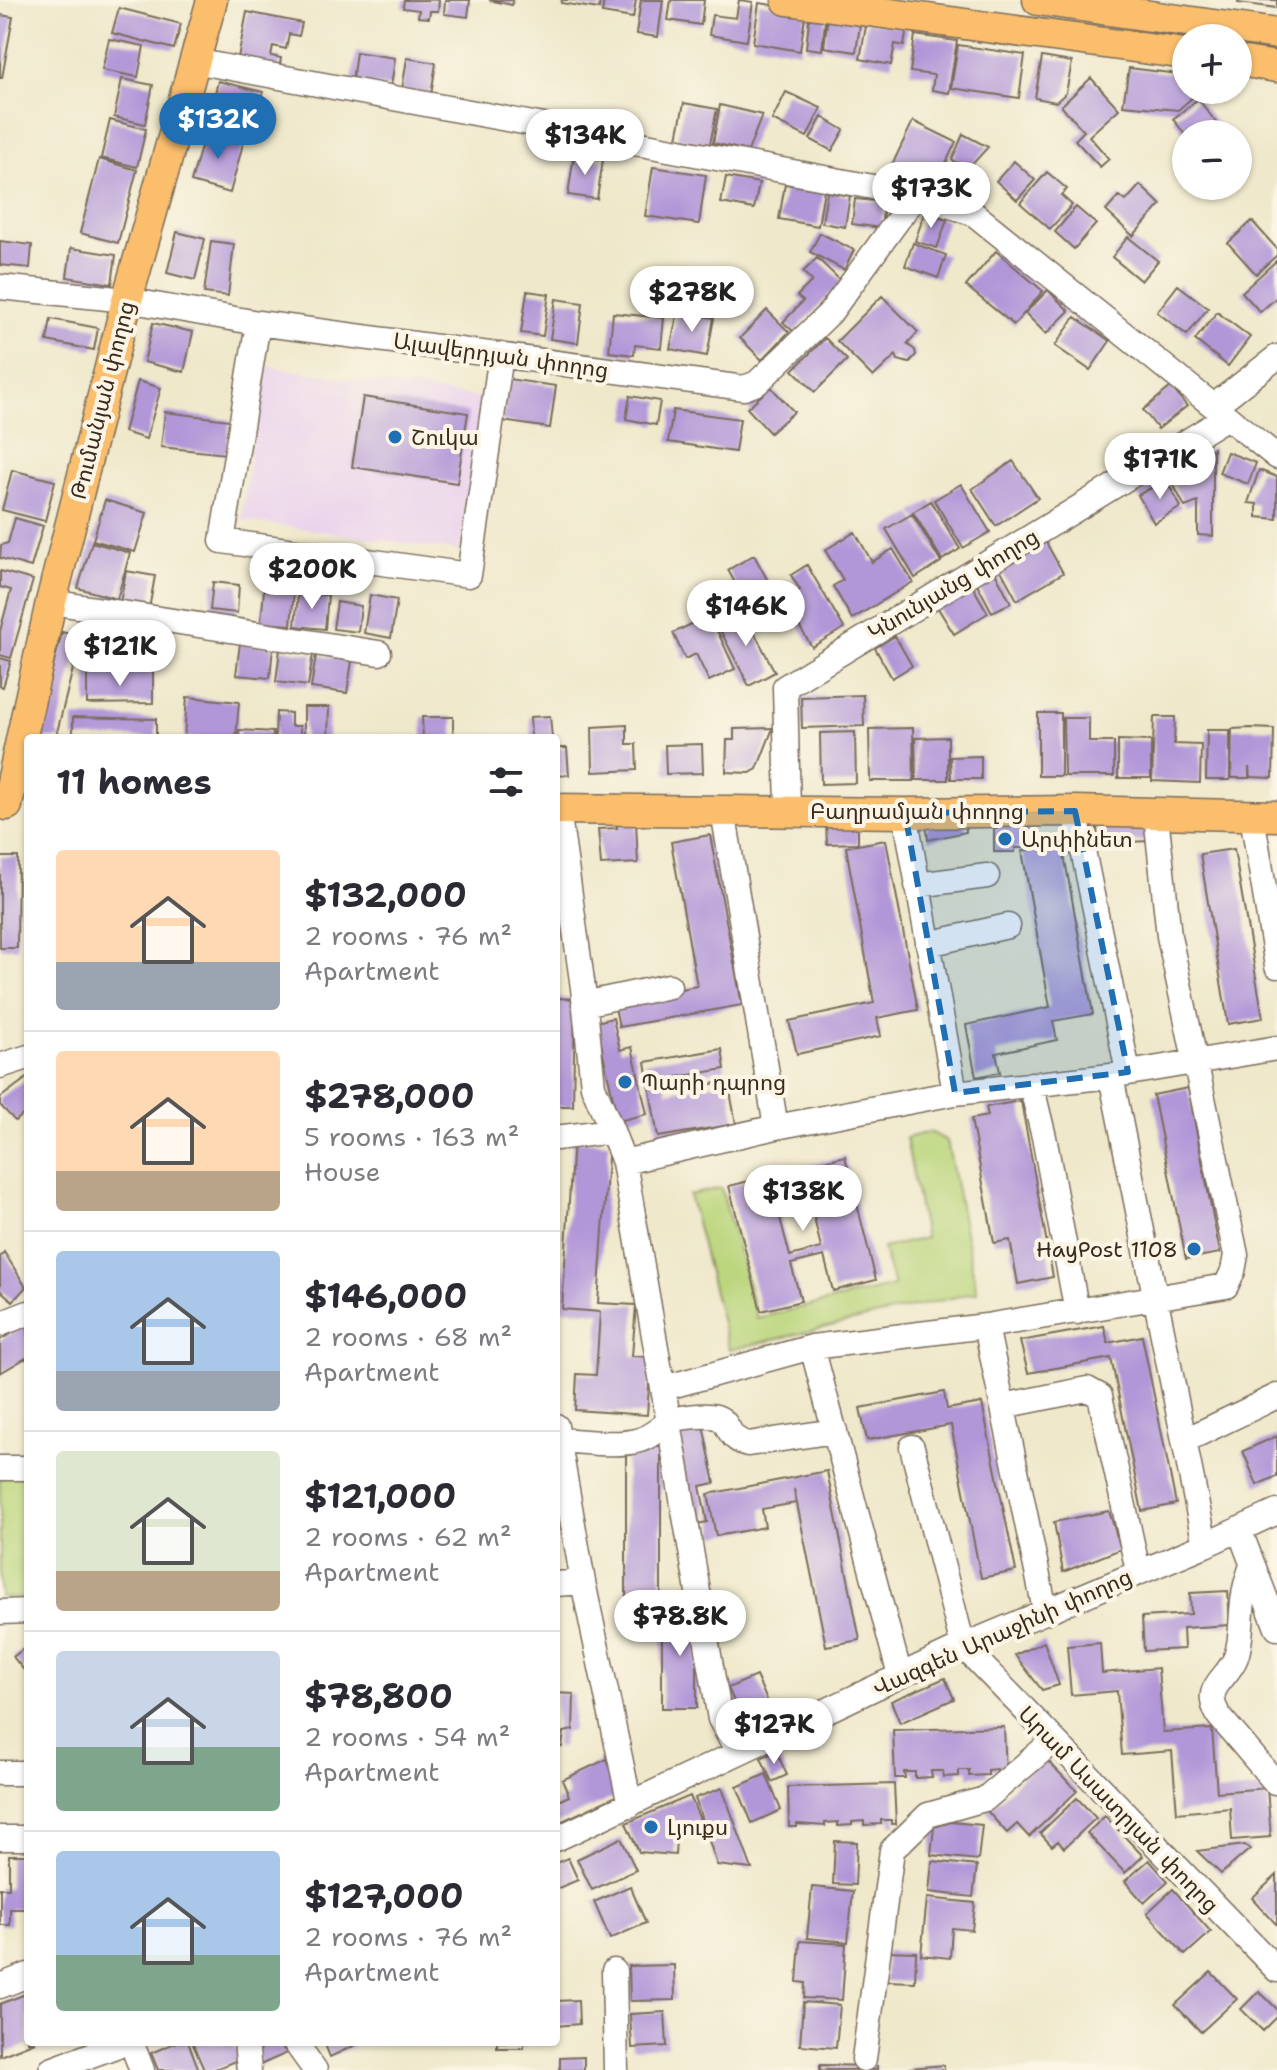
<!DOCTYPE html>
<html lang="en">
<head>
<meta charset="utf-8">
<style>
  :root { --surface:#fff; --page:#f2f2f3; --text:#2b2b33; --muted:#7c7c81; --line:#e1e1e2; --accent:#1f6fb2 }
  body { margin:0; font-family:"Shantell Sans","Noto Sans Armenian",sans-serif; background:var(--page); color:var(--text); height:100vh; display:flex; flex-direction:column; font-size:30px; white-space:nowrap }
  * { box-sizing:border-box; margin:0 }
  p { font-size:26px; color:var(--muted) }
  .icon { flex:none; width:44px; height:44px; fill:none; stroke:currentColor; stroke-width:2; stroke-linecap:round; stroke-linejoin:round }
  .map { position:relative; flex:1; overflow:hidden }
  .drawer { position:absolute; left:24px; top:734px; width:536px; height:1312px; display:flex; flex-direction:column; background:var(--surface); border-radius:8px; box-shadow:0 2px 6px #0004 }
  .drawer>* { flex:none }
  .fabs { position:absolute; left:1172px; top:24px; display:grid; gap:16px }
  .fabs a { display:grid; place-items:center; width:80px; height:80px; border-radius:50%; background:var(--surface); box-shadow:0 2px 6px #0004; font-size:40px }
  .price { position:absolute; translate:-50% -68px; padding:0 18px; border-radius:28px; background:#fff; color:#222; font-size:26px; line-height:52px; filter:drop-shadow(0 2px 4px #0008) }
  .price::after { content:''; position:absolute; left:50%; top:48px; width:24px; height:18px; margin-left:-12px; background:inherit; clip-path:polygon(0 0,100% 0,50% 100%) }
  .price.active { background:var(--accent); color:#fff }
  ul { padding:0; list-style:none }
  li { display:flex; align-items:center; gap:24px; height:200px; padding:0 32px }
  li+li { border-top:2px solid var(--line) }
  li span { display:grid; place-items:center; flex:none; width:224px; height:160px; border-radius:8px; color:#555 }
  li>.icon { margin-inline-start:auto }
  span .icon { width:96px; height:96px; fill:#fffc; stroke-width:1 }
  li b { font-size:34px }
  h2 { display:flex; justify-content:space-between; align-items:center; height:96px; padding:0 32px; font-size:34px }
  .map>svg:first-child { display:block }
  .built { fill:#e9d2ed }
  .green { fill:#bad57b; stroke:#7a804c; stroke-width:2 }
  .building { fill:#b196d8; fill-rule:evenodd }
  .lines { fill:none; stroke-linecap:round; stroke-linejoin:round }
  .minor-casing { stroke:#7a6c5b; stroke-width:27 }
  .major-casing { stroke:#7a6c5b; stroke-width:33 }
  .minor { stroke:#fff; stroke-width:24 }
  .major { stroke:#fabe6d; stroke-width:30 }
  .marked { fill:#1f6fb2; fill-opacity:0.2; stroke:#1f6fb2; stroke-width:6; stroke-dasharray:16 10; stroke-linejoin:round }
  .poi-dot { fill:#1f6fb2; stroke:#fcf5e5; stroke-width:3 }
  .labels { text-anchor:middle; stroke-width:8; stroke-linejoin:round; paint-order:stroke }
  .street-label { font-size:22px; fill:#3b2a1e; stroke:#fcf5e5 }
  .poi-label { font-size:22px; fill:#3b2a1e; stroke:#fcf5e5; text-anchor:start }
</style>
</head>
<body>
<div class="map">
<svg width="1277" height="2070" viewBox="0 0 1277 2070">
  <rect width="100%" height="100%" fill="#fcf5e5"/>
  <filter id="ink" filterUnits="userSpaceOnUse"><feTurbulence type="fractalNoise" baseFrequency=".0125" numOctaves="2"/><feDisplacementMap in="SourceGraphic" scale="16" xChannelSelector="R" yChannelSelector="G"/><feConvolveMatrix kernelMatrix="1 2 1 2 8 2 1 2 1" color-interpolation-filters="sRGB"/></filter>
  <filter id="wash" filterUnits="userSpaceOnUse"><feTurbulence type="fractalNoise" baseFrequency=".006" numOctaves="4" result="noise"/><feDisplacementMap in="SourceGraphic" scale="32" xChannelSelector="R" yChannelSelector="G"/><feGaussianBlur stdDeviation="1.8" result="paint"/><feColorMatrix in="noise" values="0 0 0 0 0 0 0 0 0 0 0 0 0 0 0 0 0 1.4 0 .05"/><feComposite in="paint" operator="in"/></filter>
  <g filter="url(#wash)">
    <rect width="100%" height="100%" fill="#efe8cb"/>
    <path class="built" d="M263,366L482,398L460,551L241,520Z"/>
    <path class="green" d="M930,1132L947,1141L977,1292L729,1350L689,1195L721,1188L757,1318L894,1286L883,1248L925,1238L906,1138Z
      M28,1473V1597H0V1474Z"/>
    <g id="blocks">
      <path class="building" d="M404,0H439L438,11H430L429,18L418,17L419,10L403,8Z
        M445,0H470L468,17L444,14Z
        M489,0H513L512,5Z
        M562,0H600L599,9L561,3Z
        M604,0H636L633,18L602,13Z
        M641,0H663L658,37L636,34Z
        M671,0H704L701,25L668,20Z
        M739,0L753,2L747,41L709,35L712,15L736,18Z
        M1239,0H1277V8L1238,3Z
        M759,3L806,10L800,51L753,43Z
        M119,8L181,24L174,49L112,33Z
        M810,11L826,13L822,50L806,48Z
        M247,12L302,23L299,36L289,34L286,49L273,46L271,56L281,58L279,71L237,63Z
        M828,14L861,18L856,52L824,47Z
        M0,15L13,17L2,78H0Z
        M867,21L907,28L904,46L895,44L891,65L860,59Z
        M915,35L957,41L949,93L932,90L934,75L910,72Z
        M109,39L144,46L138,77L102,70Z
        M958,45L1025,55L1019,98L951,88Z
        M356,52L395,58L391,87L352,82Z
        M1042,57L1072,62L1066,93L1056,102L1035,98Z
        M407,58L436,63L431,95L402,90Z
        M1129,68L1186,75V90H1194L1193,97L1178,110L1123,105Z
        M1091,78L1119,109L1089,136L1109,159L1100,167L1075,140L1084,131L1061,106Z
        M122,79L153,85L145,124L114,117Z
        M218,81L263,92L258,113L243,109L237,133L207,126Z
        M786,92L821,108L807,137L772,120Z
        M1198,99L1225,134H1185L1173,119Z
        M684,103L717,109L710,144L677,138Z
        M720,105L762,115L748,151L713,143Z
        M822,117L844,130L832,151L810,139Z
        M110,120L146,129L137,167L101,158Z
        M913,121L956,142L935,186L892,165Z
        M206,129L244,140L230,193L191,182Z
        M963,134L988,147L968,169L952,160Z
        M574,155L603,160L597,199L568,195Z
        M99,159L137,170L118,243L80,233Z
        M1014,161L1035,180L1017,200L996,181Z
        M653,167L706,175L699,224L645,216Z
        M1047,172L1067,189L1061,195L1072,205L1050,229L1020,203Z
        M726,177L759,183L754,209L721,203Z
        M785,184L824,190L818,226L779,219Z
        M1140,185L1161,205L1133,236L1106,211L1119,196L1126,201Z
        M827,192L850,196L845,227L822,223Z
        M855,199L884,202L881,228L852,224Z
        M1076,207L1096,224L1074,249L1055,232Z
        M925,212L947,220L937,248L915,241Z
        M1252,221L1277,249V255L1256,274L1228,243Z
        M177,232L205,239L195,280L167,273Z
        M820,233L854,250L844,270L810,252Z
        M1128,237L1158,261L1141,281L1112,257Z
        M0,241L32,245L30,268L0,265Z
        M211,241L234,244L228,296L204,293Z
        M913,243L946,255L938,278L905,266Z
        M71,248L116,255L112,284L67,277Z
        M996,251L1043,291L1014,325L966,286Z
        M817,258L842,282L794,332L783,322L803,301L797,296L812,281L803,272Z
        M1277,260V297L1260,312L1242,292Z
        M1178,285L1208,308L1187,335L1157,312Z
        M1048,290L1069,311L1046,334L1025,313Z
        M527,291L549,294L543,336L521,333Z
        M882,296L918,332L907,344L915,350L916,355L909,363L898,360L896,355L873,377L837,341Z
        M556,299L583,303L578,343L550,339Z
        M767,310L789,332L762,360L740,338Z
        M678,311L714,318L707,356L670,349Z
        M1217,312L1250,337L1228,366L1195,340Z
        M613,313L664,318L661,348L635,345L634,355L609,352Z
        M1075,317L1110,341L1090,370L1055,346Z
        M51,319L98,328L94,350L47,341Z
        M153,323L193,332L184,372L144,362Z
        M825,338L847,360L815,392L793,370Z
        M508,379L556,386L550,428L502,421Z
        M138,381L161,388L146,439L124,432Z
        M771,387L794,412L770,433L747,408Z
        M1171,387L1187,406L1158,429L1143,410Z
        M630,396L660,401L656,425L626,419Z
        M363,397L468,413L457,483L352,467Z
        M673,410L740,419L735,452L668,442Z
        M165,412L230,420L226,454L161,447Z
        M1213,448V536L1198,535V502L1185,507L1169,476Z
        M1227,452L1256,463L1248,484L1219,473Z
        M1013,461L1038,498L996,526L972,489Z
        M12,470L55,481L45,521L2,510Z
        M1259,470L1277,477V519L1257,517V504L1248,503Z
        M1166,480L1181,507L1154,523L1138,495Z
        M961,484L990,532L963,548L934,500Z
        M105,500L147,513L135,552L93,540Z
        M931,501L960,549L942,560L913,512Z
        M912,514L941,562L915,578L886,529Z
        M15,518L43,526L31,567L0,558L1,545L8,543Z
        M855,532L872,562L893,549L913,582L852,619L833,586L843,580L825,550Z
        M1043,537L1063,573L1017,600L997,563Z
        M92,542L130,553L117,599L78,588Z
        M754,555L774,592L748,607L728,570Z
        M807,565L844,628L812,647L783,600L800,590L791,575Z
        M994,570L1011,603L992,612L975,580Z
        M0,571L33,580L11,658L0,655V631L11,590L0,587Z
        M126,571L155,576L149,609L120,603Z
        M213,582L239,585L237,613L210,610Z
        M971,584L988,613L954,634L936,605Z
        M264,589L294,591L291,625L261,623Z
        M298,593L328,595L325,629L295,626Z
        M370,595L397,600L391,638L364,633Z
        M337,602L361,606L358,632L333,629Z
        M743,611L775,672L749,686L717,624Z
        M710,615L735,669L709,681L696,654L685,659L673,633Z
        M62,632L81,637L57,732L61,738H40L36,732Z
        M895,636L912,666L892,678L875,648Z
        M240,643L273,647L270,678L236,675Z
        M280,649L313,654L308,686L276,682Z
        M316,655L352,661L347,693L311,688Z
        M0,658L11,661L3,687L0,686Z
        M153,671V703L87,704V673Z
        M863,695L864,726L802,728L801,697Z
        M187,697L239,702L236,738H184Z
        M304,707H329L328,738H304Z
        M276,712L291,713V726H300V738H275Z
        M1038,713H1061V776H1038Z
        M550,716L552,738H531L530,717Z
        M73,717L156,719V737L73,738Z
        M422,717H453V738H423Z
        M1154,717H1175L1174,744L1201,745L1200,783L1152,781Z
        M1063,718H1089V742H1114V776H1064Z
        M627,725V744H636L637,770L593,772L592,727Z
        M773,728L757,769L750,773L726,772L727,740H734V729Z
        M913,728L914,781H870L869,729Z
        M1251,728L1274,729L1273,778L1250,777L1249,767V778H1231L1232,729Z
        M239,730L273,732V738H239Z
        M1207,730H1230V780H1206Z
        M855,732L856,783L821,784L820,733Z
        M948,737V780H916L915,738Z
        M1118,740L1151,741V778H1118Z
        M702,744L703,773L666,774L665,745Z
        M556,748H567L569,775L556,776Z
        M981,756V779H951L950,757Z
        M998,815H1028L1031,848H1015V852H994V829H997Z
        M636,821L638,863L601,865L598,829L617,828V822Z
        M926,821H965L966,832L928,840Z
        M858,822V843L827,844L826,823Z
        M1151,824V841L1098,843L1097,826Z
        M710,835L742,1005L619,1027L614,1002L697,986L671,842Z
        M886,840L918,1010L877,1018L881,1036L797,1054L789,1021L874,1003L846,847Z
        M1062,844L1093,1014L1053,1021L1057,1040L996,1053L1000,1072L976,1077L966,1025L1050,1007L1022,851Z
        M1234,849L1263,1018L1228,1024L1200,854Z
        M0,857H18L17,948H0Z
        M556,998L575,999L573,1106H556Z
        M613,1018L620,1050L632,1047L647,1114L618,1121L596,1022Z
        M722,1049L725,1069L665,1079L667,1092L728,1081L736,1124L658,1137L645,1062Z
        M28,1077V1111L15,1121L0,1105V1098Z
        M1188,1088L1220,1253L1186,1259L1153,1095Z
        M1021,1101L1053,1277L1018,1284L1010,1240L994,1243L971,1119L988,1116L986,1107Z
        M573,1140L609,1143L598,1303L636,1305L632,1356L651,1357L647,1415L575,1410L577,1374L596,1375L600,1312L562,1309Z
        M845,1156L876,1280L833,1291L824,1256L791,1264L801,1301L761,1311L729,1186L769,1176L777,1208L809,1200L801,1167ZM812,1209L821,1248L790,1256L780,1218Z
        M4,1252L26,1287L13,1301L0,1290V1257Z
        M28,1324V1362L26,1358L0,1373V1340Z
        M1104,1326L1108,1343L1142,1336L1176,1504L1142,1511L1111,1358L1028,1373L1020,1341Z
        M944,1392L947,1409L982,1403L1016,1571L981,1578L951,1425L867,1440L860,1408Z
        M703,1425L715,1483L700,1486L707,1522L693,1525L674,1431Z
        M1277,1436V1476L1257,1485L1243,1451Z
        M626,1446H661V1619H626Z
        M827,1471L860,1640L826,1646L794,1489L796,1503L762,1509L765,1527L716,1536L708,1494Z
        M1109,1511L1121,1549L1063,1572L1054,1522Z
        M1228,1591L1230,1625L1183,1628L1184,1649L1144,1651L1142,1617L1191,1614L1190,1593Z
        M662,1608H697V1708H662Z
        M1044,1642L1059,1685L1042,1690L1015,1655Z
        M1100,1643L1102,1673L1158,1668L1163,1732L1212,1729L1217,1792L1267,1788L1271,1837L1232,1840L1230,1808L1177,1813L1172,1751L1122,1755L1117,1691L1071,1695L1067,1646Z
        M28,1645V1675L13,1657Z
        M756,1676L776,1720L748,1733L728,1688Z
        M945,1678L954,1699L900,1723L891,1701Z
        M556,1693L574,1694L573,1730L564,1732L562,1747L556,1749Z
        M1004,1727L1006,1774L997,1775V1769L988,1770V1775L969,1776V1770H959V1776L944,1777L943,1771H931L932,1777L915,1778V1772H904L905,1778H895L893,1730Z
        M776,1751L787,1775L772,1782L761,1758Z
        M1044,1757L1077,1791L1029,1837L1017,1824L1007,1833L987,1811Z
        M607,1759L623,1793L556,1824V1802L569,1796L562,1780Z
        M766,1774L781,1810L752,1823L737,1787Z
        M894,1784L896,1824H891V1820H881V1824L864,1825V1821L852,1822V1825L838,1826V1822L825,1823V1826L797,1824V1827H789L788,1787Z
        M722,1788L752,1869L717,1865L695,1798Z
        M690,1796L703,1827L676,1839L675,1855L639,1852L626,1823Z
        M1077,1798L1096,1818L1064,1848L1058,1841L1052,1846L1040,1833Z
        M1105,1816L1143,1856L1125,1873L1087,1833Z
        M951,1822L982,1825L978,1860L931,1855L934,1827Z
        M621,1838L636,1870L592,1890L577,1859Z
        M835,1841L857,1842L855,1885L833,1884Z
        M1245,1845L1250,1849L1221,1874L1197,1851Z
        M9,1855H28V1909H10V1925H0V1888H9Z
        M568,1858L578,1880L556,1889V1863Z
        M1149,1860L1168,1881L1144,1903L1125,1881Z
        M932,1861L977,1866L973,1897L929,1892Z
        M1277,1875V1925L1252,1898Z
        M630,1886L646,1923L610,1939L594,1902Z
        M812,1887L853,1891L848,1942L807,1938Z
        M1173,1889L1211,1932L1185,1955L1147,1913Z
        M927,1898L975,1903L972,1930L952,1928L950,1958L921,1955Z
        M800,1941L846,1944L842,2000L804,1998L805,1983L797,1982Z
        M886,1951L916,1952L915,1982L885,1981Z
        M674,1965L675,2000L630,2001L629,1966Z
        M1211,1972L1237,1999L1201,2032L1175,2005Z
        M1259,1991L1277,2009V2017L1263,2031L1241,2009Z
        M28,1993V2042H35L0,2056V2004Z
        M578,2000L579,2024L556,2026V2001Z
        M803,2002L840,2005L836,2048L800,2045Z
        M665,2012L667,2046L632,2048L630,2014Z
        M177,2042H188L199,2070H158L151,2053Z
        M192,2042H232L240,2059L213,2070H204Z
        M257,2042H278L287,2053L260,2065Z
        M324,2042H362L330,2057Z
        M497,2042H524V2048H497Z
        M584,2057V2070H560V2058Z
        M820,2065L877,2066V2070H820Z
        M944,2065V2070H910V2068Z"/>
    </g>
  </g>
  <g filter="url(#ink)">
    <use href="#blocks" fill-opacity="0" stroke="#7a6c5b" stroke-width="2"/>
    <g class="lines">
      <g class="minor-casing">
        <path id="minor" d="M194,61L916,195L973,213L1277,457
          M0,287L127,300L258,323L744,388L757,383L830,313L916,195
          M258,323L222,541L469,575L501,355
          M1214,406L1277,357
          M51,602L379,653
          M788,810L785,687L1227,417
          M723,811L776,1127
          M1075,811L1128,1072
          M905,813L955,1093
          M1252,816L1277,966
          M917,885L987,876
          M928,944L1008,926
          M584,1004L669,986
          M0,1066L28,1057
          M1111,1076L1205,1545
          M1031,1084L1044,1137L1077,1312
          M612,1131L624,1162L720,1719L738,1752
          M556,1138L612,1131L593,1086L583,988L558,809
          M624,1162L776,1127L955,1093L1111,1076L1277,1048
          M0,1324L28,1313
          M986,1326L1045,1610
          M812,1347L900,1676
          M664,1388L812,1347L986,1326L1226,1286L1233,1271L1236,1255L1169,936L1156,815
          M1003,1406L1087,1389L1100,1396L1138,1571
          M556,1426L583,1582L630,1805
          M558,1440C583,1441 616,1447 640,1440C650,1437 659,1429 667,1423C675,1417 706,1414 716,1417C732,1422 725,1439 748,1444L835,1431
          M1186,1440L1277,1396
          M912,1447L963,1646L1277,1970
          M0,1468H28
          M1239,1529L1277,1628
          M1252,1565C1249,1575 1245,1585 1244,1595C1240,1615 1243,1637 1236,1657C1226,1682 1201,1686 1219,1716L1275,1782
          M556,1584L583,1582
          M0,1612L28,1611
          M0,1773H28
          M0,1838H28
          M556,1839L963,1646L1205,1545L1277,1512
          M614,1971L616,2070
          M0,1986L28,1975
          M131,2042L142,2070
          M246,2042L249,2070
          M295,2042L315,2070
          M864,2059L892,1850L928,1815L985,1799L1053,1741
          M51,2070L126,2042"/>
      </g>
      <g class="major-casing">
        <path id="major" d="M787,0L1186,54
          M1038,0L1277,34
          M1238,61L1277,67
          M7,805L51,602L127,300L212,0
          M556,809L905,813L1075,811L1277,816"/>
      </g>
      <use href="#minor" class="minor"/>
      <use href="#major" class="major"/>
    </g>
  </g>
  <path class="marked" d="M1075,811L1128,1072L955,1093L905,813Z"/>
  <g class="poi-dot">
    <circle cx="395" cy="437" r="8"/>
    <circle cx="1005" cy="839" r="8"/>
    <circle cx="625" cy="1082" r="8"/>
    <circle cx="1194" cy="1249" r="8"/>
    <circle cx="651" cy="1827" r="8"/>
  </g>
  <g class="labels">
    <g class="street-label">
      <text transform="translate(501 355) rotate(8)" y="8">Ալավերդյան փողոց</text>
      <text transform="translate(102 400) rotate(-76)" y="8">Թումանյան փողոց</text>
      <text transform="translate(953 584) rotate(-31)" y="8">Կնունյանց փողոց</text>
      <text x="917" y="819">Բաղրամյան փողոց</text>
      <text transform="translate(1002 1632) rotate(-24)" y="8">Վազգեն Արաջինի փողոց</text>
      <text transform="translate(1119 1809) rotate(46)" y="8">Արամ Ասատրյան փողոց</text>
    </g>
    <g class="poi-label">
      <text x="411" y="445">Շուկա</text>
      <text x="1021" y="847">Արփինետ</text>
      <text x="641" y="1090">Պարի դպրոց</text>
      <text x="1178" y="1257" text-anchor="end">HayPost 1108</text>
      <text x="667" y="1835">Լյուքս</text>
    </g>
  </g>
</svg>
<div class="fabs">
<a>+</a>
<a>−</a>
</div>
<b class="price active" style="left:218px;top:161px">$132K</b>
<b class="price" style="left:585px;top:177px">$134K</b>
<b class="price" style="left:931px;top:230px">$173K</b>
<b class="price" style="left:692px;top:334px">$278K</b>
<b class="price" style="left:1160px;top:501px">$171K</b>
<b class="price" style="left:312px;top:611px">$200K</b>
<b class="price" style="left:746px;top:648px">$146K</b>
<b class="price" style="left:120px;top:688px">$121K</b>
<b class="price" style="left:803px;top:1233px">$138K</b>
<b class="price" style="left:680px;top:1658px">$78.8K</b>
<b class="price" style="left:774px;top:1766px">$127K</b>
<section class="drawer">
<h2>11 homes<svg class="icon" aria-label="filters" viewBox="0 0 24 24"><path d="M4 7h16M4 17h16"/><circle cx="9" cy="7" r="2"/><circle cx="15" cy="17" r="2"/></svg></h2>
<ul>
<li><span style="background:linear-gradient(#ffd9b3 70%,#9aa5b1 0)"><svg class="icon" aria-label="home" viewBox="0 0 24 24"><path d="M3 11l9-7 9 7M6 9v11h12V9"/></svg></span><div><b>$132,000</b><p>2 rooms · 76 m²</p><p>Apartment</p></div></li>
<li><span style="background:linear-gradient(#ffd9b3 75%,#b9a48a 0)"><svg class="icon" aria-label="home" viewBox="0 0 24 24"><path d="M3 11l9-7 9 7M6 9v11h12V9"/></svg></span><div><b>$278,000</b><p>5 rooms · 163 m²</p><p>House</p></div></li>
<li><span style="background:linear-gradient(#a9c7e8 75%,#9aa5b1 0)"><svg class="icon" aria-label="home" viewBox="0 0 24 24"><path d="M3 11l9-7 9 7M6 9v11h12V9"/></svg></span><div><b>$146,000</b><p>2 rooms · 68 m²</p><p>Apartment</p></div></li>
<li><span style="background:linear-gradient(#dfe7d0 75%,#b9a48a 0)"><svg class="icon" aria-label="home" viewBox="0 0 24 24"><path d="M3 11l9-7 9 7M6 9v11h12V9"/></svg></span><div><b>$121,000</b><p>2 rooms · 62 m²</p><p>Apartment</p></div></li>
<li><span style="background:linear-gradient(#c9d6e8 60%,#7fa58c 0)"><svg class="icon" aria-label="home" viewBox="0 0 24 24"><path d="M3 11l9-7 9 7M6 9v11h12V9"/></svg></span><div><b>$78,800</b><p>2 rooms · 54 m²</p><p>Apartment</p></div></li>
<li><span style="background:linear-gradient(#a9c7e8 65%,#7fa58c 0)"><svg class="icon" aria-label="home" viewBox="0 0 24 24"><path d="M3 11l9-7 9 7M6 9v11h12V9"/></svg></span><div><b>$127,000</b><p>2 rooms · 76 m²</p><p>Apartment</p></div></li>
</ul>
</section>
</div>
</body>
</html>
